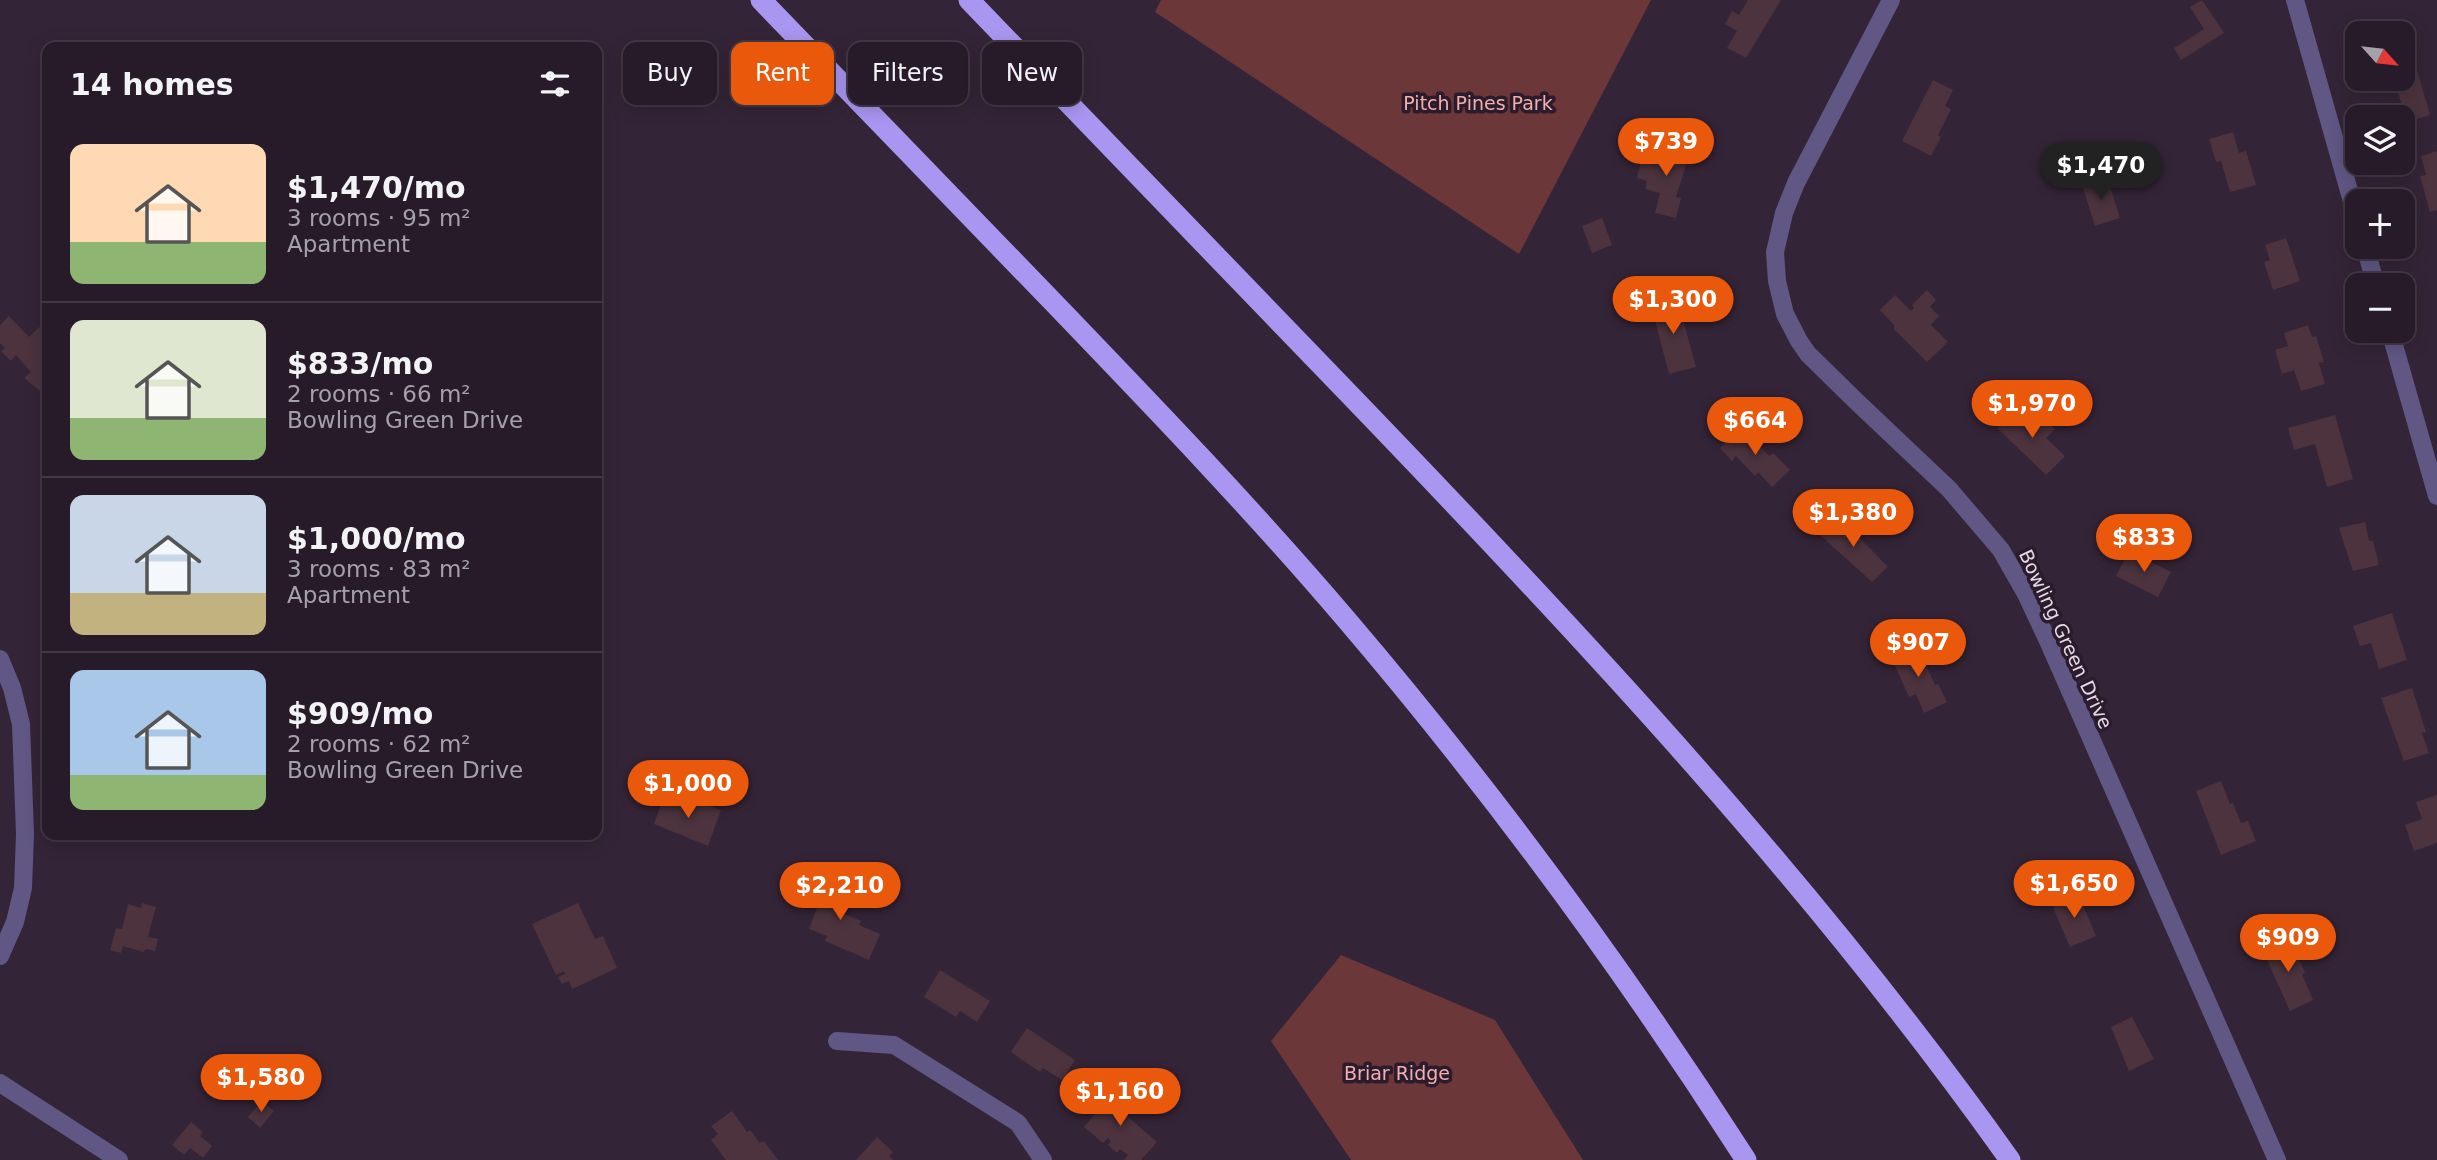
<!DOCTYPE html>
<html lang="en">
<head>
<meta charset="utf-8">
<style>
  :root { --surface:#271b29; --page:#332835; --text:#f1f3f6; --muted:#a4a1a8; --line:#433946; --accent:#ea580c }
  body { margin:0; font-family:"DejaVu Sans",sans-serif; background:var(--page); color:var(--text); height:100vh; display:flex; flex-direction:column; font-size:26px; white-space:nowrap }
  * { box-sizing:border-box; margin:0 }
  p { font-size:23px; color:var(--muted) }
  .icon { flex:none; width:38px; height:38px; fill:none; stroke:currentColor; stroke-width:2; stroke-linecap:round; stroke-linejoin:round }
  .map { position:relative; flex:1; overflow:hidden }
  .sheet { position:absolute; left:42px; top:42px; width:560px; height:798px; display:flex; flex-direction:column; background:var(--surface); border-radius:14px; box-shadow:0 4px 18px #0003,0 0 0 2px var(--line) }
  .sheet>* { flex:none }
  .banner { position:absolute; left:623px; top:42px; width:665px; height:63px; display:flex; gap:14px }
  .needle { width:46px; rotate:117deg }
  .fabs { position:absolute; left:2345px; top:21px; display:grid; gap:14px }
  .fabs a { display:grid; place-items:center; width:70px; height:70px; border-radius:14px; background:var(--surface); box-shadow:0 4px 18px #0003,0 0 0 2px var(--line); font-size:35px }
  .price { position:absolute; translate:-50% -60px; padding:0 16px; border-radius:24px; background:var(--accent); color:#fff; font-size:23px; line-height:46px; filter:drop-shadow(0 2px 4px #0008) }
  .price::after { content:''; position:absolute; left:50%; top:42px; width:21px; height:16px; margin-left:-10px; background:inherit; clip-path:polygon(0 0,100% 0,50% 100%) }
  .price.active { background:#222; color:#fff }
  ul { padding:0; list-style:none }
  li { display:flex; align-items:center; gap:21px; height:175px; padding:0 28px }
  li+li { border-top:2px solid var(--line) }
  li span { display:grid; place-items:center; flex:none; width:196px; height:140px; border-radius:14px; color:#555 }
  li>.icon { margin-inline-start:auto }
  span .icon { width:84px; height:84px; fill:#fffc; stroke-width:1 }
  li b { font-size:30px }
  h2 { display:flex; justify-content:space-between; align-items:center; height:84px; padding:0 28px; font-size:30px }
  .chip { padding:0 24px; border-radius:14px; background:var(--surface); box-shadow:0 4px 18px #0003,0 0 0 2px var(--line); font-size:24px; line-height:63px }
  .chip.active { background:var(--accent); color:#fff }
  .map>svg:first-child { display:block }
  .green { fill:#6c3738 }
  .building { fill:#4c333e }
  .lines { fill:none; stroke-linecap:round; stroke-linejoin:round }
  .minor { stroke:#605785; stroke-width:18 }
  .highway { stroke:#a996f1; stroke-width:21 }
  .labels { text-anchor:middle; stroke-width:7; stroke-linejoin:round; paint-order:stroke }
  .park-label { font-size:19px; fill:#f3afae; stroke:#2a1b2d }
  .street-label { font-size:19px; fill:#e5dae6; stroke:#2a1b2d }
</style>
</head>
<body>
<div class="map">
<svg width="2437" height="1160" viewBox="0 0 2437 1160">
  <rect width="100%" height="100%" fill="#342437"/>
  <path class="green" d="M1161,0H1651L1519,254L1155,12Z
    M1341,955L1495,1020L1583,1160H1351L1271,1041Z"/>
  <path class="building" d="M1748,0H1781L1746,58L1727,48L1737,31L1725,24L1732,11L1739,15Z
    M2202,0L2224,33L2181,60L2174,48L2204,29L2190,7Z
    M2411,49L2430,115L2407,122L2394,79H2403V51Z
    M1933,80L1953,90L1945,106L1951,109L1938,135L1941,137L1931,156L1902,141Z
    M2233,132L2239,153L2246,151L2256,185L2230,192L2221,161L2216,162L2209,139Z
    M1661,144L1690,152L1676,197L1681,198L1676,218L1655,213L1660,193L1645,189L1647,181L1637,178L1641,160L1656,164Z
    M2437,151V210L2430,212L2420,176L2426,175L2421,156Z
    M2107,177L2120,218L2095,226L2082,185Z
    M1602,218L1612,245L1592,253L1582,226Z
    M2286,238L2300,281L2273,290L2264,262L2270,260L2265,245Z
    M1927,290L1936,300L1930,307L1939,316L1931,325L1948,342L1927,362L1894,329V325L1880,310L1895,295L1911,311L1914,308L1912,305Z
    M1677,298L1696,367L1669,374L1651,305Z
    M9,316L29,337L39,327L47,335V390L44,394L24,378L31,372L16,355L11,361L1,351L5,348L0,343V325Z
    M2308,325L2312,337L2316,336L2324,362L2319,363L2325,384L2301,391L2294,370L2282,374L2275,350L2288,346L2284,333Z
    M2015,409L2034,426L2043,417L2055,429L2046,438L2065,456L2046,475L1997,428Z
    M2335,415L2353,479L2327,487L2315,444L2294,450L2288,428Z
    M1741,427L1769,456L1773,453L1790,470L1772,487L1758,472L1755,476L1736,456L1732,461L1720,448Z
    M1837,515L1888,567L1872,582L1819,534Z
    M2365,522L2369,541H2373L2379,565L2353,571L2339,528Z
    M2129,551L2171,572L2158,597L2116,576Z
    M2392,613L2407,660L2379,669L2371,643L2360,646L2353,626Z
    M1917,645L1935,685L1938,684L1947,702L1924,713L1916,694L1909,697L1891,657Z
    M2412,688L2426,732L2422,733L2429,753L2404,761L2381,698Z
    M2221,781L2230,804L2233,803L2241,823L2248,821L2256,841L2221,855L2196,791Z
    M2437,795V843L2414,851L2405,825L2422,819L2416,802Z
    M664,796L696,808L698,802L721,810L708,846L654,824Z
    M820,879L851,892L842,913L861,921L859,925L880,934L869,960L825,941L827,936L809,929L817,908L810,905Z
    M2078,894L2096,936L2070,947L2052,905Z
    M142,903L156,907L148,937L158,939L155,951L146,949L143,952L123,946L121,953L110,950L116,928L122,929L128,904L141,908Z
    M578,903L595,939L603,936L617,968L572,989L569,981L562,984L558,977L565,974L564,971L556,975L532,924Z
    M2286,938L2294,957L2297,955L2305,973L2302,974L2313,1000L2290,1011L2262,949Z
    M940,970L990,1001L977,1022L960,1011L956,1017L924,997Z
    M2132,1017L2154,1059L2129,1071L2111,1027Z
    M1027,1028L1075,1060L1062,1080L1043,1068L1040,1072L1011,1052Z
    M1115,1090L1135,1107L1127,1116L1157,1142L1141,1160H1124L1128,1155L1120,1149L1117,1153L1108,1145L1111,1141L1108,1138L1103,1143L1084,1127Z
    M262,1101L274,1111L260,1128L248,1117Z
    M732,1111L747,1132L750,1130L760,1143L764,1141L778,1160H726L711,1140L718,1134L711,1126Z
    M191,1122L203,1132L200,1136L212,1146L203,1158L190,1148L184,1155L172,1145Z
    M877,1137L893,1152L889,1156L893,1160H856Z"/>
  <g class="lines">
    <path class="minor" d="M1891,0L1796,183L1784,213L1775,252L1777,281L1785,314L1799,341L1808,354L1857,402L1949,489L2001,550L2026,594L2049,643L2277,1160
      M2295,0L2357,219
      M2365,247L2376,285
      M2390,331L2437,496
      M0,659L12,688L21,724L25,834L23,888L15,922L0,956
      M837,1041L894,1045L1018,1123L1043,1160
      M0,1083L119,1160"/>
    <path class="highway" d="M761,0C859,101 956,202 1054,303C1153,406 1252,509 1345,618C1491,789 1625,971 1746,1160
      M969,0C1096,132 1223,263 1350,395C1584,638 1814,884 2010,1160"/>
  </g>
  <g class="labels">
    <g class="park-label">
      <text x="1478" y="110">Pitch Pines Park</text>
      <text x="1397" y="1080">Briar Ridge</text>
    </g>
    <g class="street-label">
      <text transform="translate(2066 639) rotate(65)" y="7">Bowling Green Drive</text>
    </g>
  </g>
</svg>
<div class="fabs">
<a><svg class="needle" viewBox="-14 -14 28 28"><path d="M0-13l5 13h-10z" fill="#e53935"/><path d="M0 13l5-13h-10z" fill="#a4a1a8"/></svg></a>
<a><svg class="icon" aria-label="layers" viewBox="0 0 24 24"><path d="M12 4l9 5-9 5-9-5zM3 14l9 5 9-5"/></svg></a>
<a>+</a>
<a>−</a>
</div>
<b class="price" style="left:1666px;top:178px">$739</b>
<b class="price active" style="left:2101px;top:202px">$1,470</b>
<b class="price" style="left:1673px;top:336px">$1,300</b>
<b class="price" style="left:2032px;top:440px">$1,970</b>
<b class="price" style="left:1755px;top:457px">$664</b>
<b class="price" style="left:1853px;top:549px">$1,380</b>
<b class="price" style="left:2144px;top:574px">$833</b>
<b class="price" style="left:1918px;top:679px">$907</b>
<b class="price" style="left:688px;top:820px">$1,000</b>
<b class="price" style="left:2074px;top:920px">$1,650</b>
<b class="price" style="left:840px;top:922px">$2,210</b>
<b class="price" style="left:2288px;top:974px">$909</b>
<b class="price" style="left:261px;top:1114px">$1,580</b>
<b class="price" style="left:1120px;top:1128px">$1,160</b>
<div class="banner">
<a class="chip">Buy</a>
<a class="chip active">Rent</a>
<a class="chip">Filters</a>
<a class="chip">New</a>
</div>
<section class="sheet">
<h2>14 homes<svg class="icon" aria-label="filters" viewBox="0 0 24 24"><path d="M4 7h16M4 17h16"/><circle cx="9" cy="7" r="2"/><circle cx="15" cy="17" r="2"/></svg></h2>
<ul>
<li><span style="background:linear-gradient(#ffd9b3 70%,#8fb573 0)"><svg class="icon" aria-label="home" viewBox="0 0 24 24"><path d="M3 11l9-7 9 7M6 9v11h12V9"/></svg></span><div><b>$1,470/mo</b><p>3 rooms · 95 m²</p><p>Apartment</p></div></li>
<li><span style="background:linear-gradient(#dfe7d0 70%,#8fb573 0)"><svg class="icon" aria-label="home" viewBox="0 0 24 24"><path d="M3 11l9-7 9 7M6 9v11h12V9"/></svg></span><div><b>$833/mo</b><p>2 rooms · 66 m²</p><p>Bowling Green Drive</p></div></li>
<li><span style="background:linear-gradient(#c9d6e8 70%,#c2b280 0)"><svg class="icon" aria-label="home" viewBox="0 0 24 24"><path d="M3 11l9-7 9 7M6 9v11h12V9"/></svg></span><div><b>$1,000/mo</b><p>3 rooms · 83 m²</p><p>Apartment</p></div></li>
<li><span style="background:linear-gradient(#a9c7e8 75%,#8fb573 0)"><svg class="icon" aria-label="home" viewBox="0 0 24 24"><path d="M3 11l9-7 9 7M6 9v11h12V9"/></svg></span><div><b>$909/mo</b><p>2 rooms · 62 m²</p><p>Bowling Green Drive</p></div></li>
</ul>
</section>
</div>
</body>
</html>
